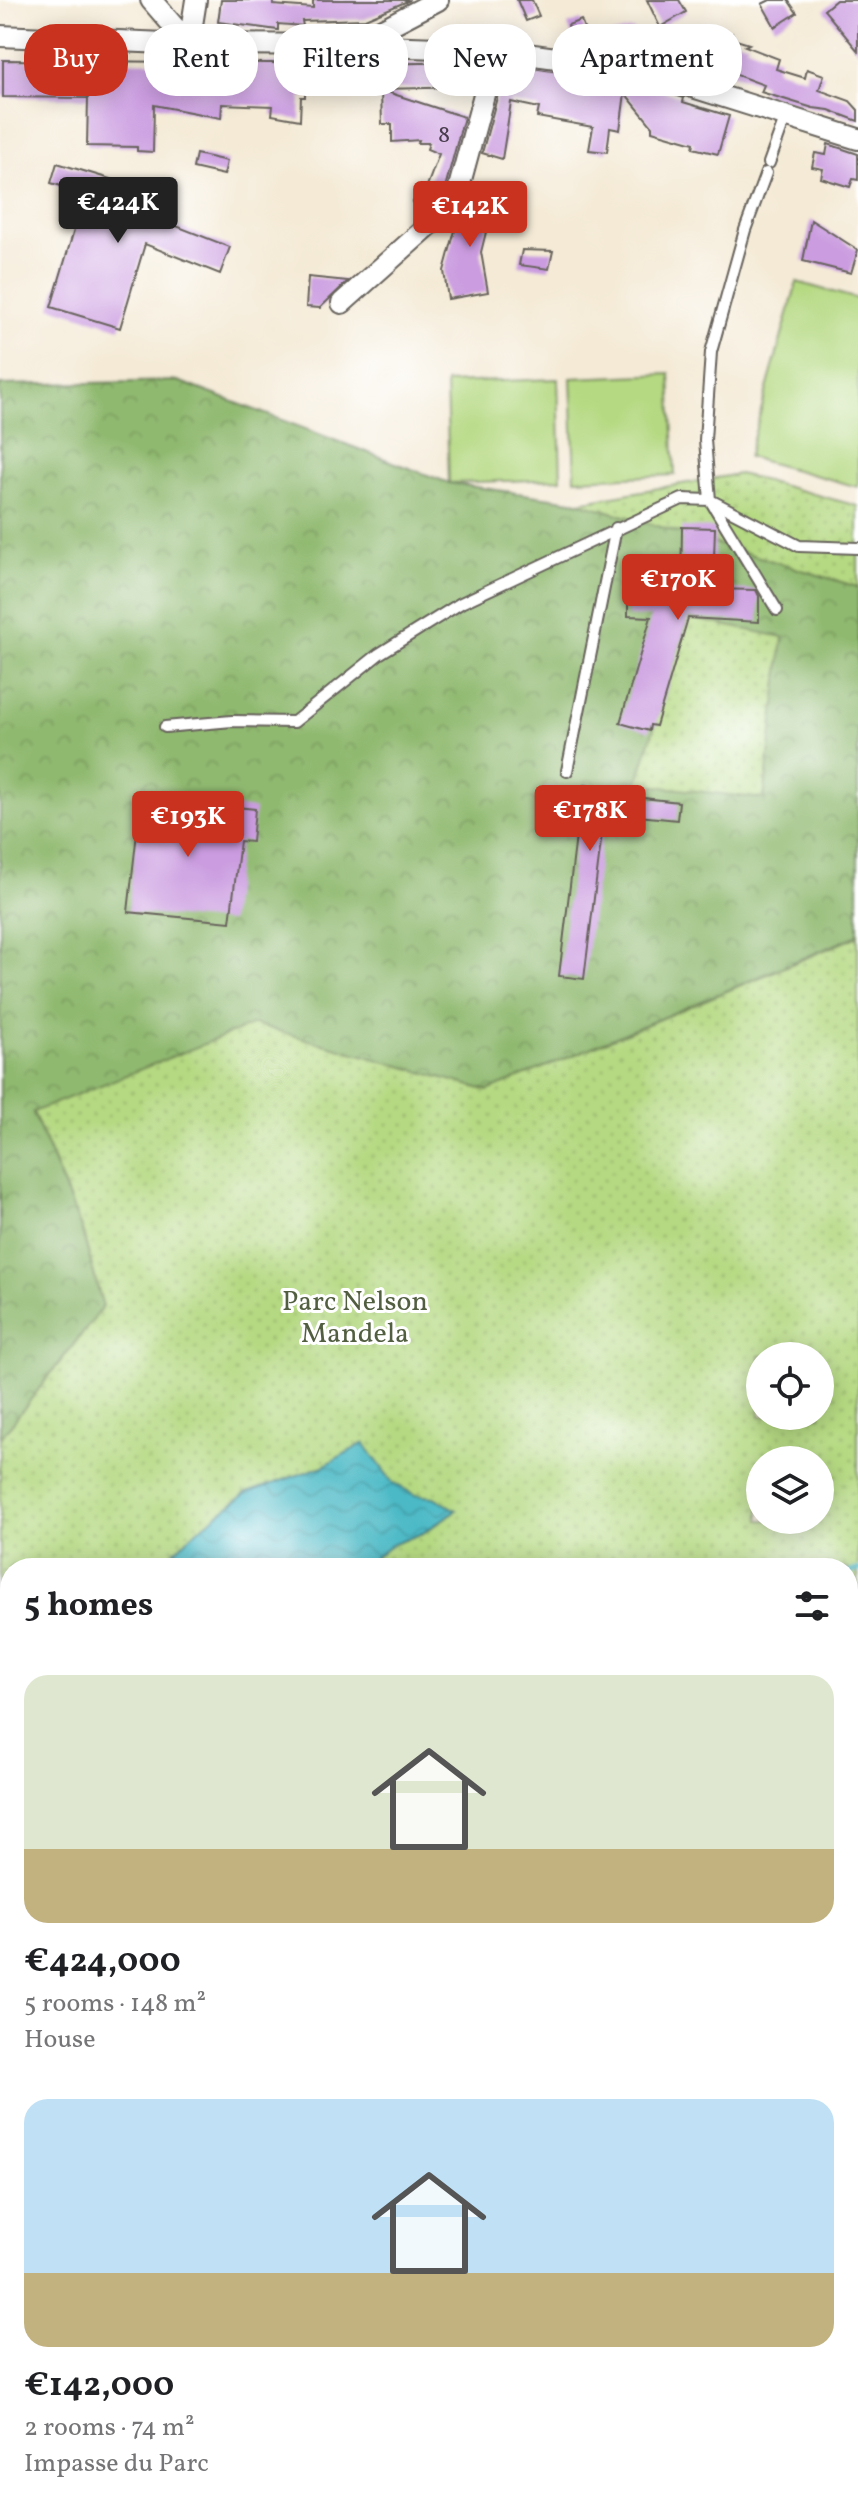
<!DOCTYPE html>
<html lang="en">
<head>
<meta charset="utf-8">
<style>
  :root { --surface:#fff; --page:#f2f2f2; --text:#202124; --muted:#757577; --accent:#c8321e }
  body { margin:0; font-family:Vollkorn,serif; background:var(--page); color:var(--text); height:100vh; display:flex; flex-direction:column; font-size:30px; white-space:nowrap }
  * { box-sizing:border-box; margin:0 }
  p { font-size:26px; color:var(--muted) }
  .icon { flex:none; width:44px; height:44px; fill:none; stroke:currentColor; stroke-width:2; stroke-linecap:round; stroke-linejoin:round }
  .map { position:relative; flex:1; overflow:hidden }
  .sheet { position:absolute; left:0px; top:1558px; width:858px; height:960px; display:flex; flex-direction:column; background:var(--surface); border-radius:32px 32px 0 0; box-shadow:0 4px 20px #0003 }
  .sheet>* { flex:none }
  .guide { position:absolute; left:24px; top:24px; width:810px; height:72px; display:flex; gap:16px }
  .buttons { position:absolute; left:746px; top:1342px; display:grid; gap:16px }
  .buttons a { display:grid; place-items:center; width:88px; height:88px; border-radius:50%; background:var(--surface); box-shadow:0 4px 20px #0003; font-size:40px }
  .price { position:absolute; translate:-50% -68px; padding:0 18px; border-radius:8px; background:var(--accent); color:#fff; font-size:26px; line-height:52px; filter:drop-shadow(0 2px 4px #0008) }
  .price::after { content:''; position:absolute; left:50%; top:48px; width:24px; height:18px; margin-left:-12px; background:inherit; clip-path:polygon(0 0,100% 0,50% 100%) }
  .price.on { background:#222; color:#fff }
  ul { padding:0; list-style:none }
  li { display:grid; align-content:center; gap:16px; height:424px; padding:0 24px }
  li span { display:grid; place-items:center; height:248px; border-radius:24px; color:#555 }
  li>.icon { margin-inline-start:auto }
  span .icon { width:144px; height:144px; fill:#fffc; stroke-width:1 }
  li b { font-size:34px }
  h2 { display:flex; justify-content:space-between; align-items:center; height:96px; padding:0 24px; font-size:34px }
  .chip { padding:0 28px; border-radius:32px; background:var(--surface); box-shadow:0 4px 20px #0003; font-size:28px; line-height:72px }
  .chip.on { background:var(--accent); color:#fff }
  .map>svg:first-child { display:block }
  .green { fill:#b5d982; stroke:#687a4f; stroke-width:2 }
  .forest { fill:url(#forest-crowns); stroke:#566a46; stroke-width:2 }
  .park { fill:url(#park-dots); stroke:#687a4f; stroke-width:2; fill-rule:evenodd }
  .water { fill:url(#water-waves); stroke:#346b71; stroke-width:2 }
  .lines { fill:none; stroke-linecap:round; stroke-linejoin:round }
  .stream { stroke:#4cbac6; stroke-width:6 }
  .building { fill:#cb9ce0 }
  .lane-casing { stroke:#68645d; stroke-width:14 }
  .street-casing { stroke:#68645d; stroke-width:24 }
  .highway-casing { stroke:#68645d; stroke-width:40 }
  .lane { stroke:#fff; stroke-width:10 }
  .street { stroke:#fff; stroke-width:20 }
  .highway { stroke:#ffbb71; stroke-width:36 }
  .tram { stroke:#1c1c1c; stroke-width:2 }
  .labels { text-anchor:middle; stroke-width:6; stroke-linejoin:round; paint-order:stroke }
  .number-label { font-size:24px; fill:#483c4d }
  .park-label { font-size:28px; fill:#525e40; stroke:#fff }
</style>
</head>
<body>
<div class="map">
<svg width="858" height="2518" viewBox="0 0 858 2518">
  <defs>
    <pattern id="forest-crowns" width="20" height="18" patternUnits="userSpaceOnUse" patternTransform="scale(2)"><rect width="20" height="18" fill="#90b970"/><path d="M2 6a3 3 0 1 1 6 0M12 15a3 3 0 1 1 6 0" fill="none" stroke="#7c9e60"/></pattern>
    <pattern id="park-dots" width="8" height="8" patternUnits="userSpaceOnUse" patternTransform="scale(2)"><rect width="8" height="8" fill="#b5d982"/><path d="M2 2h.1M6 6h.1" fill="none" stroke="#9bba70" stroke-width="1.8" stroke-linecap="round"/></pattern>
    <pattern id="water-waves" width="16" height="10" patternUnits="userSpaceOnUse" patternTransform="scale(2)"><rect width="16" height="10" fill="#4cbac6"/><path d="M0 5q4-4 8 0t8 0" fill="none" stroke="#429faa"/></pattern>
  </defs>
  <rect width="100%" height="100%" fill="#fff"/>
  <filter id="ink" filterUnits="userSpaceOnUse"><feTurbulence type="fractalNoise" baseFrequency=".0125" numOctaves="2"/><feDisplacementMap in="SourceGraphic" scale="16" xChannelSelector="R" yChannelSelector="G"/><feConvolveMatrix kernelMatrix="1 2 1 2 8 2 1 2 1" color-interpolation-filters="sRGB"/></filter>
  <filter id="wash" filterUnits="userSpaceOnUse"><feTurbulence type="fractalNoise" baseFrequency=".006" numOctaves="4" result="noise"/><feDisplacementMap in="SourceGraphic" scale="32" xChannelSelector="R" yChannelSelector="G"/><feGaussianBlur stdDeviation="1.8" result="paint"/><feColorMatrix in="noise" values="0 0 0 0 0 0 0 0 0 0 0 0 0 0 0 0 0 1.4 0 .05"/><feComposite in="paint" operator="in"/></filter>
  <g filter="url(#wash)">
    <rect width="100%" height="100%" fill="#f4ead6"/>
    <path class="green" d="M797,282L858,299V487L748,457Z
      M670,374L675,475L575,479L571,378Z
      M558,379L561,479L449,483L446,383Z
      M851,1922L858,1935V2147L848,2153V1923Z"/>
    <path class="forest" d="M178,381L449,483L579,502L858,587V932L856,936L488,1091L254,1025L33,1113L82,1230L103,1307L0,1439V385Z
      M858,1812V1890L848,1895V1885L856,1881L848,1873V1816Z
      M858,2147V2518H0V2375L10,2370V2508H848V2153Z
      M10,2151V2185L2,2189L10,2211V2344L0,2349V2155Z"/>
    <path class="park" d="M739,474L858,506V587L579,502Z
      M688,618L783,637L764,799L637,784Z
      M858,932V1605L848,1609V1568H10V1933L0,1937V1439L103,1307L82,1230L33,1112L254,1024L488,1091L856,937ZM760,1356H820V1416H760ZM760,1460H820V1520H760Z"/>
    <path class="water" d="M364,1443L393,1483L415,1495L434,1497L456,1510L423,1533L389,1546L362,1568H155L201,1527L247,1493L323,1466Z"/>
    <g class="lines">
      <path class="stream" d="M848,1573L858,1570
        M0,1632L10,1621
        M0,1881L10,1878"/>
    </g>
    <g id="blocks">
      <path class="building" d="M221,0H273V5L313,8V0H410L365,19L302,21L303,26L278,24V30L218,22Z
        M517,0H532L539,16L526,21Z
        M647,0H679L686,12L660,27Z
        M770,0H788L797,13L775,27L762,4Z
        M836,0H858V51L824,10Z
        M581,20L588,40L631,29L682,47L698,36L700,39L710,34L714,43L732,33L736,40L749,44L745,46L779,59L776,69L805,78L807,69L824,75L819,90L850,101L858,110V121L829,110L813,108L761,92L764,85L726,71L723,79L666,60L574,42L568,25Z
        M3,60L363,64L479,62L472,87L381,89L380,81L343,82V90L305,89V97H301L300,120L272,115L273,106L222,104L221,118L154,105L153,152L137,151V147L87,146L88,98L3,97Z
        M506,64L644,85L684,98L683,102L729,116L718,154L693,148L694,143L652,131V126L625,93L620,130L610,128L607,152L589,150L593,127L537,117L539,108L511,102L502,159L482,153Z
        M381,90L464,117L443,195L424,212L413,202L427,186L439,154L427,149L429,143H418L419,140L392,142V124H382Z
        M828,144L858,154V180L853,179L850,187L821,178L823,169L812,167L815,153L826,155Z
        M196,154L227,161L224,175L193,168Z
        M57,163L160,194L153,217L230,247L220,274L145,244L120,328L51,307L83,200L63,191L65,187L51,183Z
        M470,196L504,205L499,223L489,220L481,252L488,292L448,299L444,271L459,216L467,206Z
        M811,220L858,250L851,273L803,261Z
        M522,250L553,251L549,269L519,265Z
        M308,277L348,281L320,308L306,307Z
        M682,527L715,528L713,589L756,590L759,596V622L688,618L656,726L650,725L649,731L620,723L651,617L628,616V586L681,588Z
        M584,785L617,789L616,795L679,802L677,820L629,815L628,827L603,825L584,979L559,976L576,836L554,834L555,825L541,823L545,787L583,792Z
        M141,797L255,809L252,842L240,841L230,922L128,912Z"/>
    </g>
  </g>
  <g filter="url(#ink)">
    <use href="#blocks" fill-opacity="0" stroke="#68645d" stroke-width="2"/>
    <g class="lines">
      <g class="lane-casing">
        <path id="lane" d="M769,163L786,116
          M766,173L745,230L711,352L705,440L710,500L777,610
          M165,727L232,721L294,722L379,654L461,603L682,499L710,500L799,546L858,548
          M567,771L616,528"/>
      </g>
      <g class="street-casing">
        <path id="street" d="M151,0L189,44
          M0,36L189,44L353,45L496,50L632,68L858,139
          M356,43L438,0
          M189,44L196,0
          M342,303L455,202L496,50
          M848,1911L858,1906
          M0,2363L10,2358"/>
      </g>
      <g class="highway-casing">
        <path id="highway" d="M848,1754L858,1750
          M848,1789L858,1785
          M0,2088L10,2084
          M0,2126L10,2122"/>
      </g>
      <use href="#lane" class="lane"/>
      <use href="#street" class="street"/>
      <use href="#highway" class="highway"/>
      <path class="tram" d="M848,1697L858,1693
        M0,2033L10,2029"/>
    </g>
  </g>
  <g class="labels">
    <g class="number-label">
      <text x="444" y="142">8</text>
    </g>
    <g class="park-label">
      <text x="355" y="1310">Parc Nelson<tspan x="355" dy="32">Mandela</tspan></text>
    </g>
  </g>
</svg>
<div class="buttons">
<a><svg class="icon" aria-label="locate" viewBox="0 0 24 24"><circle cx="12" cy="12" r="6"/><path d="M12 2v4M12 18v4M2 12h4M18 12h4"/></svg></a>
<a><svg class="icon" aria-label="layers" viewBox="0 0 24 24"><path d="M12 4l9 5-9 5-9-5zM3 14l9 5 9-5"/></svg></a>
</div>
<b class="price on" style="left:118px;top:245px">€424K</b>
<b class="price" style="left:470px;top:249px">€142K</b>
<b class="price" style="left:678px;top:622px">€170K</b>
<b class="price" style="left:590px;top:853px">€178K</b>
<b class="price" style="left:188px;top:859px">€193K</b>
<div class="guide">
<a class="chip on">Buy</a>
<a class="chip">Rent</a>
<a class="chip">Filters</a>
<a class="chip">New</a>
<a class="chip">Apartment</a>
</div>
<section class="sheet">
<h2>5 homes<svg class="icon" aria-label="filters" viewBox="0 0 24 24"><path d="M4 7h16M4 17h16"/><circle cx="9" cy="7" r="2"/><circle cx="15" cy="17" r="2"/></svg></h2>
<ul>
<li><span style="background:linear-gradient(#dfe7d0 70%,#c2b280 0)"><svg class="icon" aria-label="home" viewBox="0 0 24 24"><path d="M3 11l9-7 9 7M6 9v11h12V9"/></svg></span><div><b>€424,000</b><p>5 rooms · 148 m²</p><p>House</p></div></li>
<li><span style="background:linear-gradient(#bfe0f5 70%,#c2b280 0)"><svg class="icon" aria-label="home" viewBox="0 0 24 24"><path d="M3 11l9-7 9 7M6 9v11h12V9"/></svg></span><div><b>€142,000</b><p>2 rooms · 74 m²</p><p>Impasse du Parc</p></div></li>
</ul>
</section>
</div>
</body>
</html>
